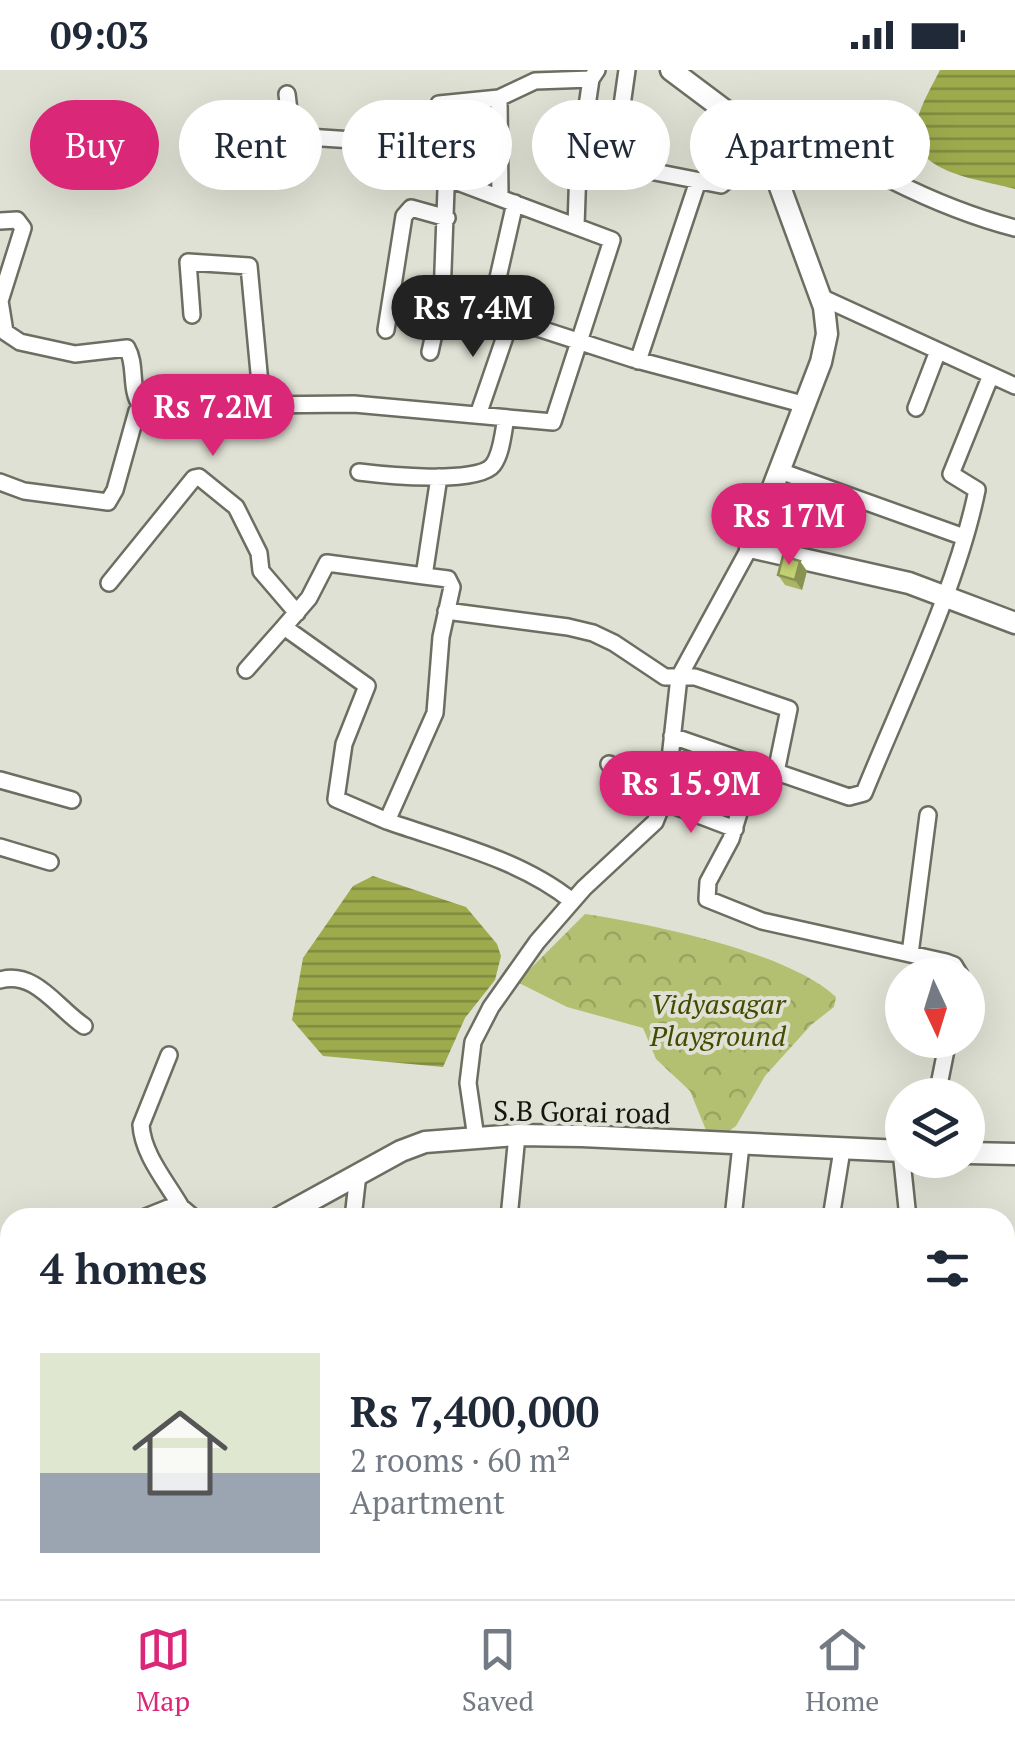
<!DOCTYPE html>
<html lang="en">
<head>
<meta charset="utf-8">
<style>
  :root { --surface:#fff; --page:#f2f2f3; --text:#1f2937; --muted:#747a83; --line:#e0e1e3; --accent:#db2777 }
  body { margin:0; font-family:"PT Serif",serif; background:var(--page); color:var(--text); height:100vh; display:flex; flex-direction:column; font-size:38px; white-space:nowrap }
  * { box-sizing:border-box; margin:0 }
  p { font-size:32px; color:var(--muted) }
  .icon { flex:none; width:55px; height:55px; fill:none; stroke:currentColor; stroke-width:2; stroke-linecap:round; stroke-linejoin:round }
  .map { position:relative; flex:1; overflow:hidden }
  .sheet { position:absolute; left:0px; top:1138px; width:1015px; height:392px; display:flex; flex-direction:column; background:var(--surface); border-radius:30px 30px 0 0; box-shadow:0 10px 40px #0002 }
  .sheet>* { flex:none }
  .top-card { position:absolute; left:30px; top:30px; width:955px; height:90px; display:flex; gap:20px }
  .needle { width:65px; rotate:176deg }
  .buttons { position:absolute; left:885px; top:888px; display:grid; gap:20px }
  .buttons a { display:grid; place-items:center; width:100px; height:100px; border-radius:50%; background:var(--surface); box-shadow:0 10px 40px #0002; font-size:50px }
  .price { position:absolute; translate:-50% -85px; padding:0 22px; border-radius:35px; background:var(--accent); color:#fff; font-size:32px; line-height:65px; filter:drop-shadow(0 2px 5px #0008) }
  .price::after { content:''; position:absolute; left:50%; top:60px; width:30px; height:22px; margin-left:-15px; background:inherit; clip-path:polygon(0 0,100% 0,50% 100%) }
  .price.on { background:#222; color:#fff }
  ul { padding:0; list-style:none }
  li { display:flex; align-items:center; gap:30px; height:250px; padding:0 40px }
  li span { display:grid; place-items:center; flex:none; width:280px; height:200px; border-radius:0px; color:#555 }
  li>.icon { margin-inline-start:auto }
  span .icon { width:120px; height:120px; fill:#fffc; stroke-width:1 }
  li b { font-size:42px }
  h2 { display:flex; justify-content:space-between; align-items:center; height:120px; padding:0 40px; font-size:42px }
  .chip { padding:0 35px; border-radius:45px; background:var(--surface); box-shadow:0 10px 40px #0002; font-size:35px; line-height:90px }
  .chip.on { background:var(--accent); color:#fff }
  .status { display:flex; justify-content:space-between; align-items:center; height:70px; padding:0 50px; background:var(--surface); direction:ltr }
  .status svg { height:28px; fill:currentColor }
  .tab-bar { display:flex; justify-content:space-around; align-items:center; height:140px; border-top:2px solid var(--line); background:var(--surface); font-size:28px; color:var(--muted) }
  .tab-bar a { display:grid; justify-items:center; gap:5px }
  .tab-bar .on { color:var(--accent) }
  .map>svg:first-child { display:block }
  .park { fill:url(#park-crowns) }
  .water { fill:url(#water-rules) }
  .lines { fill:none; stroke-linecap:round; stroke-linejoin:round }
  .service-casing { stroke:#6c6e62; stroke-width:12 }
  .minor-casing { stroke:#6c6e62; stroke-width:20 }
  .tertiary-casing { stroke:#6c6e62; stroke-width:25 }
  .service { stroke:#fff; stroke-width:8 }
  .minor { stroke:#fff; stroke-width:15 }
  .tertiary { stroke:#fff; stroke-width:20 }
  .wall { fill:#a9b564 }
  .shaded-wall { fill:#899351 }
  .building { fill:#c4d274; stroke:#899351; stroke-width:2.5 }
  .labels { text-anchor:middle; stroke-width:8; stroke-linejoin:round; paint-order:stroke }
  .park-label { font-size:28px; font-style:italic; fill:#444b00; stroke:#dfe1d4 }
  .street-label { font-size:28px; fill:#141510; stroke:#dfe1d4 }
</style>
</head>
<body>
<div class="status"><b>09:03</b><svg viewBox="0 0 49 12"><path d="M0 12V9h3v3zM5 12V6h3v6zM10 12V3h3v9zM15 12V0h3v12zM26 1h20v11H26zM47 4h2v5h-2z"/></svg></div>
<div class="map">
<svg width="1015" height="1529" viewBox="0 0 1015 1529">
  <defs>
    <pattern id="park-crowns" width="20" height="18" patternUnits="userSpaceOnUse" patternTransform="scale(2.5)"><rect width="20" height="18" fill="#b4c071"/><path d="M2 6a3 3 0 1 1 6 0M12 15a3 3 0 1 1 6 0" fill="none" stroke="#9aa461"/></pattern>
    <pattern id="water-rules" width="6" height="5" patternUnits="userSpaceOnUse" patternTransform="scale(2.5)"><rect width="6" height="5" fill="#9eab4d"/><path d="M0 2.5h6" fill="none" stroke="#808a3f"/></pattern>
  </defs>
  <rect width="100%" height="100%" fill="#dfe1d4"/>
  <path class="park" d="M585,844C651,854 788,882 836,927L834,937L811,955L765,1006L736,1056L723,1065H708L690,1021L656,989L643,958L567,937L517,912Z"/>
  <path class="water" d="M940,0H1015V119C975,108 898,102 919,44C924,29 933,14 940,0Z
    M373,806L466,837L497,874L501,886L495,910L465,948L443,997L323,986L292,950L303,888L353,816Z
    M139,1520H277L274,1529H145Z"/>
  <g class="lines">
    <g class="service-casing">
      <path id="service" d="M819,1529L822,1520"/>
    </g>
    <g class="minor-casing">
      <path id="minor" d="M597,0L591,9L535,11L499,28L439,34L435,46L446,119L442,227L633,289L806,335
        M627,0L615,85L619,95L721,115L725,112L729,43
        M287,24L292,66L368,71L440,85
        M499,28L500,127
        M756,64C809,67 846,87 893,111C931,130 973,147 1015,158
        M0,151L17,150L23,158L0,231L5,262L20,272L75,284L127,278C137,295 129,319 141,336
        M576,156L578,97L591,9
        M821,227L1015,316
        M490,243L515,133
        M192,245L188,192L249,196L262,335
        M386,260L404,146L411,138L447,148
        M430,282L442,227
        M638,291L698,111
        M916,338L938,281
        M478,345L511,249
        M780,401L964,467
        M359,402C383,405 478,415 493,395C502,383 503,362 506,348
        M439,407L424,506L448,509L452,517L441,567L435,643L387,751C449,773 520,789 572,831
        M0,412L24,421L108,432L115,420L137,341L143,336L354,334L553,352L612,170L444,107
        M109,513L194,408L199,407L236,437L259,483L261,501L297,543
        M446,541L568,557L593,563L614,573L665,607H695L789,639L776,702
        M246,600L284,557
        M672,666L849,727L864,723C902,629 957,518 977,420L951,404L991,305
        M609,694L667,720
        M754,694L731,769L708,812L707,829L762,851L946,892L954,895L960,905
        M0,710L72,730
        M664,732L735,759
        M387,751L336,729L344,674L367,616L284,557L309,528L327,493L424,506
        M0,777L50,792
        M910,884L928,745
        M0,910C35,900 57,938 84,956
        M169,985L141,1055C143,1085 166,1111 181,1137
        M937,1025L948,970
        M476,1068L468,1013L473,972L491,937L537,872L584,818L655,752L666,725L679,607L750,477
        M901,1081L908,1148
        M143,1148L168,1138L181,1137L194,1148
        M353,1148L358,1104
        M509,1148L517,1065
        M733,1148L741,1075
        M831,1148L842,1080
        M0,1221L10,1216
        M1005,1228L1015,1192
        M1005,1345L1015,1348
        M1005,1424L1015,1364
        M1005,1460L1015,1462
        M394,1520L397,1529
        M516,1520L517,1529
        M756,1520L796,1529
        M300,1529L302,1520
        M592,1529V1520"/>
    </g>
    <g class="tertiary-casing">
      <path id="tertiary" d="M671,0L743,54L765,76L824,237L827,264L821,292L750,477L909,513L1015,553
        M968,1083L1015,1084
        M279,1148L401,1081L425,1072L517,1065L582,1066L902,1081
        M0,1301L10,1295"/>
    </g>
    <use href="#service" class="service"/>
    <use href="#minor" class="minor"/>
    <use href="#tertiary" class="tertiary"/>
  </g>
  <path class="wall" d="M807,501L802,520L785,515L778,505Z"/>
  <path class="shaded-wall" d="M800,491L807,501L802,520L795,510Z"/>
  <path class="building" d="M783,486L800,491L795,510L778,505Z"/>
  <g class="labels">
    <g class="park-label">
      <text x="718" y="944">Vidyasagar<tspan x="718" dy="32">Playground</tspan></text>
    </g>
    <g class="street-label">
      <text transform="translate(582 1042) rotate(1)" y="10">S.B Gorai road</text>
    </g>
  </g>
</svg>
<div class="buttons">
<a><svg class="needle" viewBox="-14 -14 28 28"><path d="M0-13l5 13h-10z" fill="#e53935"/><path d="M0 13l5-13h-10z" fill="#747a83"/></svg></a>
<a><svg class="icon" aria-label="layers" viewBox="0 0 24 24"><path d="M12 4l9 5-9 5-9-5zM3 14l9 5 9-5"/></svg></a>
</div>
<b class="price on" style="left:473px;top:290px">Rs 7.4M</b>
<b class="price" style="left:213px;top:389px">Rs 7.2M</b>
<b class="price" style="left:789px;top:498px">Rs 17M</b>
<b class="price" style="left:691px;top:766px">Rs 15.9M</b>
<div class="top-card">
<a class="chip on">Buy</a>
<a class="chip">Rent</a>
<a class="chip">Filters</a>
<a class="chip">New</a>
<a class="chip">Apartment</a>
</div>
<section class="sheet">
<h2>4 homes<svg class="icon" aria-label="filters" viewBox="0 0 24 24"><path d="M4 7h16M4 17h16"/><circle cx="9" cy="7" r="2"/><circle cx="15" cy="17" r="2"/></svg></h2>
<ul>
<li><span style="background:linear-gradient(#dfe7d0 60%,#9aa5b1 0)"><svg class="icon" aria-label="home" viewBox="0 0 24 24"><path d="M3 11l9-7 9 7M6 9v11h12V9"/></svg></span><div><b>Rs 7,400,000</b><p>2 rooms · 60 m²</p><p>Apartment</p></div></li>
</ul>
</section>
</div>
<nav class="tab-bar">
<a class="on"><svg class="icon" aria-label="map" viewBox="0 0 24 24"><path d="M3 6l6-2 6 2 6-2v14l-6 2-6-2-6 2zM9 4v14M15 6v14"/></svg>Map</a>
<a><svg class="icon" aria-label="saved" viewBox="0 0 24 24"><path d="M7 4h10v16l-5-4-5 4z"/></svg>Saved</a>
<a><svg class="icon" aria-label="home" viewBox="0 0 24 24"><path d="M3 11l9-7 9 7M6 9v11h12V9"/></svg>Home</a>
</nav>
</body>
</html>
